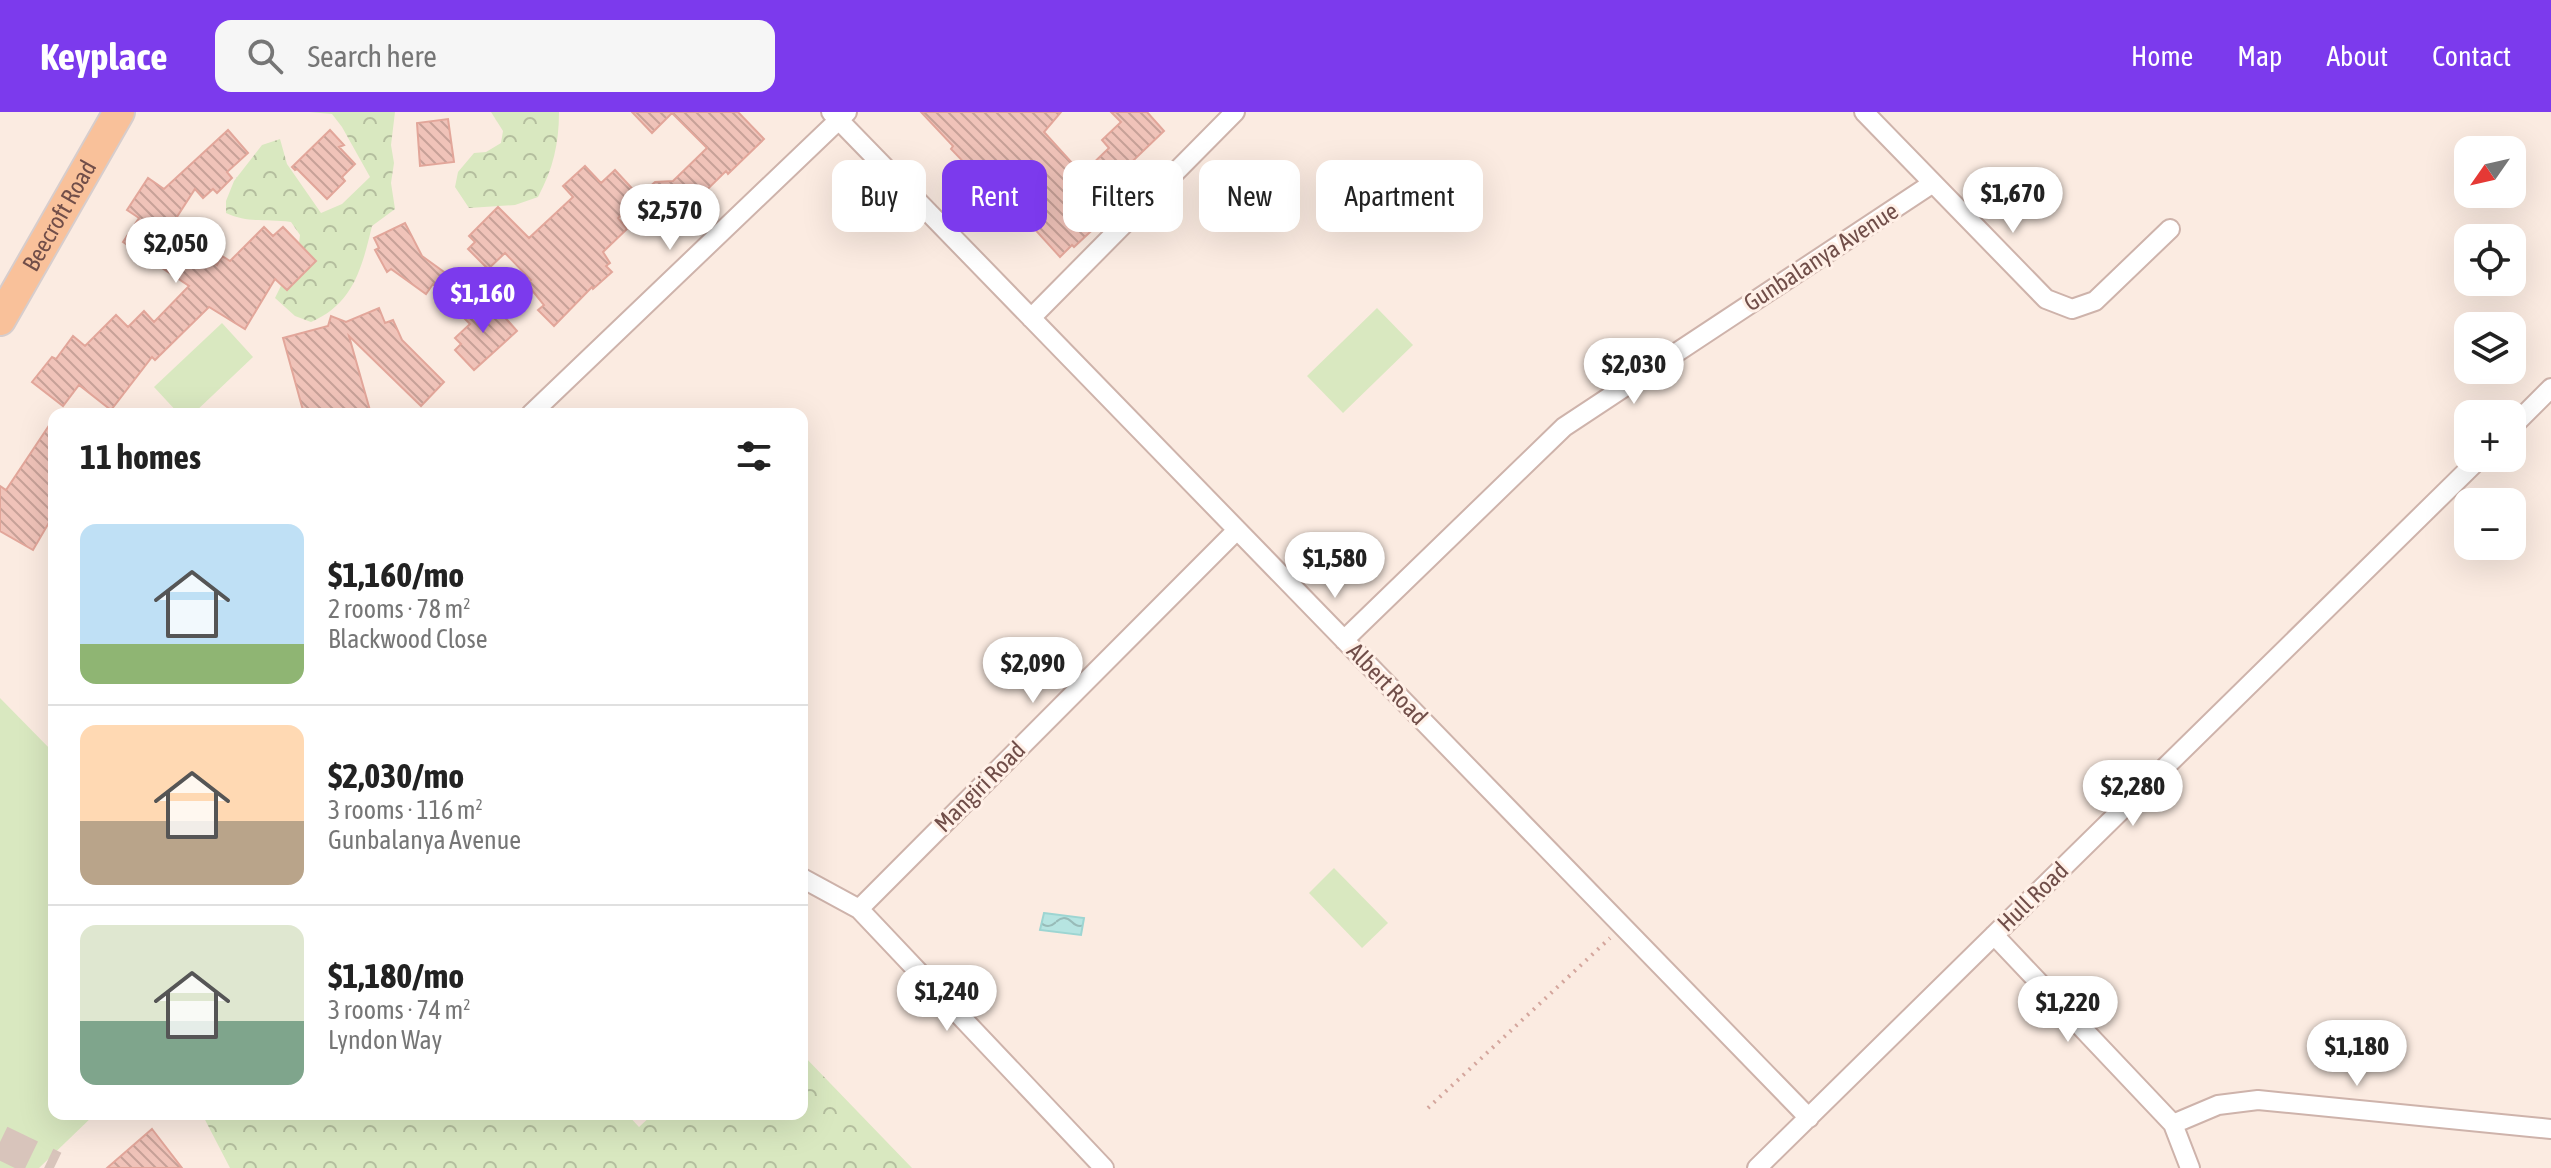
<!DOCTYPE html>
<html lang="en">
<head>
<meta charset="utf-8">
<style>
  :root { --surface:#fff; --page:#f6f6f6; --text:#222; --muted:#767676; --line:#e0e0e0; --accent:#7c3aed }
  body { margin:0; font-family:"Asap Condensed",sans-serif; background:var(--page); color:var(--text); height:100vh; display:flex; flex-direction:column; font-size:30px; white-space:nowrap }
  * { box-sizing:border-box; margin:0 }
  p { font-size:26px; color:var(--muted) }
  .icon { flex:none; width:44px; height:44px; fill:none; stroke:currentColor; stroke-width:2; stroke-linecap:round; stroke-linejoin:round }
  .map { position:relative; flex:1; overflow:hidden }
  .side { position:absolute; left:48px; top:296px; width:760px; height:712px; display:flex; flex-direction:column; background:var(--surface); border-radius:16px; box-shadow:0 8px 32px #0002 }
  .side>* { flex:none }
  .hud { position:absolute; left:832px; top:48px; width:760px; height:72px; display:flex; gap:16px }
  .needle { width:52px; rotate:236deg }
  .controls { position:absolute; left:2454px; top:24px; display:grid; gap:16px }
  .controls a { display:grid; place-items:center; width:72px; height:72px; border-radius:16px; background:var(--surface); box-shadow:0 8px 32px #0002; font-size:40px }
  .price { position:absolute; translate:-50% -68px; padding:0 18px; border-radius:28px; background:#fff; color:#222; font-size:26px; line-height:52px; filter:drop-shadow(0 2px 4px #0008) }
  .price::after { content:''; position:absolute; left:50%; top:48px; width:24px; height:18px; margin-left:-12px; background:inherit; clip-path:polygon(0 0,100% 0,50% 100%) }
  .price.current { background:var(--accent); color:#fff }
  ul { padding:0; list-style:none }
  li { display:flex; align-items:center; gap:24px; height:200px; padding:0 32px }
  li+li { border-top:2px solid var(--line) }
  li span { display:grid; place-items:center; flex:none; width:224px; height:160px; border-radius:16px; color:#555 }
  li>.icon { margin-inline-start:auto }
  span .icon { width:96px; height:96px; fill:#fffc; stroke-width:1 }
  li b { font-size:34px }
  h2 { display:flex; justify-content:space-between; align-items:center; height:96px; padding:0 32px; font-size:34px }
  .chip { padding:0 28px; border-radius:16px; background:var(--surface); box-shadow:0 8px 32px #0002; font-size:28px; line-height:72px }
  .chip.current { background:var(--accent); color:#fff }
  header { display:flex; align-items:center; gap:48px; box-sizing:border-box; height:112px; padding:0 40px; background:var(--accent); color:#fff }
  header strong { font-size:38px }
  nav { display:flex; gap:44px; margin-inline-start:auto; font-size:28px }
  .search { width:560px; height:72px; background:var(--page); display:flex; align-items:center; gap:20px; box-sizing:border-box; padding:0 28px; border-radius:16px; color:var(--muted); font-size:30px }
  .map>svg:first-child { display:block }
  .forest { fill:url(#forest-crowns) }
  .green { fill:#d9e8c0 }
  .water { fill:url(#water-waves); stroke:#9dd5d2; stroke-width:2 }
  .building { fill:url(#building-back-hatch); stroke:#e2a69a; stroke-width:2 }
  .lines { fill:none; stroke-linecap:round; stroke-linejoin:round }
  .motorway-tunnel { stroke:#d8c4bb; stroke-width:34; stroke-dasharray:34 17; stroke-linecap:butt }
  .minor-casing { stroke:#ceb3ab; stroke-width:22 }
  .primary-casing { stroke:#d7cdcc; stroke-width:34 }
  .path { stroke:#d4a69d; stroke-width:4; stroke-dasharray:2 6; stroke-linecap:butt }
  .minor { stroke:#fff; stroke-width:18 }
  .primary { stroke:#f9c19a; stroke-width:30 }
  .labels { text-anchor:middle; stroke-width:6; stroke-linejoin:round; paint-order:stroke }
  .street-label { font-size:24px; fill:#714e49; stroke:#fff0e7 }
</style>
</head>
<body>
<header>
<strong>Keyplace</strong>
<div class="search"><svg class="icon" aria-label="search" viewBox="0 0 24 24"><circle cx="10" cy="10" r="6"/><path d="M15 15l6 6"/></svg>Search here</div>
<nav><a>Home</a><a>Map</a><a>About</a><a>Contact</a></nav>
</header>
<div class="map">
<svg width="2551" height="1056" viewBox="0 0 2551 1056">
  <defs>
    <pattern id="forest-crowns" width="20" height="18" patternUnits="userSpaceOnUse" patternTransform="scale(2)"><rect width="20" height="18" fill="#d9e8c0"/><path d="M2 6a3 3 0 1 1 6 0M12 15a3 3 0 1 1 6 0" fill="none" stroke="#b4be9e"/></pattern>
    <pattern id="water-waves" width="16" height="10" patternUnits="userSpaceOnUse" patternTransform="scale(2)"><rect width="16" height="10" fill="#b6e4e1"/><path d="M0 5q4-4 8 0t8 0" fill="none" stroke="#98bbb8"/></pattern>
    <pattern id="building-back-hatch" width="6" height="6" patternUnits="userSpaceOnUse" patternTransform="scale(2)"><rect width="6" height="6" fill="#f0c3b9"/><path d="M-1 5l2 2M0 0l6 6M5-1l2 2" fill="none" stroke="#c7a198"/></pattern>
  </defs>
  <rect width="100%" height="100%" fill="#fbebe1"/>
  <path class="forest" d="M309,0H395L391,33L394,51L391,71L395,97L372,114C362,156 353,192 311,210L295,204L275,186L298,139L300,123L291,110C266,106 250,112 226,101V89L234,69L262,33L280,27L287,52L321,101L342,92L370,65L342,15L332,2Z
    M491,0H559C559,32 553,57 538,85L515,93L469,96L455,75L458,60L474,41L486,40L501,31L503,19Z
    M802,942L912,1056H230L202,1002H627L639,1015L653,1002H802Z"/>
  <path class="green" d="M1377,196L1413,233L1343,301L1307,264Z
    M222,211L253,245L193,302H179L154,275Z
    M0,586L54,641V1002H95L39,1056H0Z
    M1334,756L1388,811L1362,836L1309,781Z"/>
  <path class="water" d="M1044,801L1084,806L1081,823L1040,818Z"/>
  <path class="building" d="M632,0H738L764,27L728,62L726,59L676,108L646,78L655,70L673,69L707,36L672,1L652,21Z
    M921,0H1061L1044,20L1082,62L1109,36L1102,28L1121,10L1111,0H1147L1164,19L1115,66L1123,74L1107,90L1118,101L1108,111L1103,108L1074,135L1072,133L1060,145L1002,81L997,85L951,37L953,34Z
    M448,7L454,50L420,54L417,11Z
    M228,18L248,41L227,60L232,66L217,81L213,77L203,86L195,77L162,128L195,150L200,142L217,153L222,144L230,149L264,115L273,124L283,115L316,149L287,178L275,167L245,217L209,195L155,248L152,245L111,298L79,273L63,294L32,270L52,245L56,247L73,224L85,234L116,203L128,215L144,199L154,210L189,174L123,130L139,106L127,98L148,66L164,77Z
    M330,18L344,33L339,35L355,52L342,65L345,69L327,87L297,57L295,58L292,55Z
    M585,54L601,71L615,58L640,85L618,106L627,117L603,140L610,151L606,154L612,160L593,177L592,175L554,214L538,198L544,193L527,172L531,168L505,141L488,157L468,137L475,130L469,124L498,95L529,126L573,85L563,74Z
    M405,111L422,144L451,165L442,178L433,172L426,182L391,157L387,160L375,138L379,136L374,126Z
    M484,189L501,201L517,219L474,258L455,238L461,232L455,226L470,212L465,207Z
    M379,196L385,211L393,208L402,228L444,270L421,294L349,224L371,302H346L345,297L324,302H304L283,226L328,214L331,204L346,210Z
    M54,306V402L33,438L0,419V374L6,378Z
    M152,1017L182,1056H107Z"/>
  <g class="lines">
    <path class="motorway-tunnel" d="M0,1030L54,1056"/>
    <g class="minor-casing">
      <path id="minor" d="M831,0L1809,1006
        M1864,0L2046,187L2072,197L2095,189L2170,117
        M1031,206L1235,0
        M531,302L847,0
        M2512,315L2551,276
        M1344,528L1564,315L1933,71
        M802,766L859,797L1104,1056
        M859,797L1237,418
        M1994,823L2173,1012L2190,1056
        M2173,1012L2218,993L2258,988L2551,1017
        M1757,1056L2480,346"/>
    </g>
    <g class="primary-casing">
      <g id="primary">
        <path id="s1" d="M0,208L119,0"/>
      </g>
    </g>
    <path class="path" d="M1428,996L1610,826"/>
    <use href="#minor" class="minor"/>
    <use href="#primary" class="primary"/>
  </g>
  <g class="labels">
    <g class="street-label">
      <text dy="8" stroke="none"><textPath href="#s1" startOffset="120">Beecroft Road</textPath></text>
      <text transform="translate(1821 145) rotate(-33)" y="8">Gunbalanya Avenue</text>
      <text transform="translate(1387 572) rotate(46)" y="8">Albert Road</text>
      <text transform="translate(980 675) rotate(-45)" y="8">Mangiri Road</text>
      <text transform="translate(2033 785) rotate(-44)" y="8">Hull Road</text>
    </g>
  </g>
</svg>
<div class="controls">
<a><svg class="needle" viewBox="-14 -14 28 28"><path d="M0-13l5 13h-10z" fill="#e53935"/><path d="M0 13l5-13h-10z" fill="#767676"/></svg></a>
<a><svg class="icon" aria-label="locate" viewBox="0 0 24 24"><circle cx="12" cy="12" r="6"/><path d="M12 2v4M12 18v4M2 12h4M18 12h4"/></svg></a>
<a><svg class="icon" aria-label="layers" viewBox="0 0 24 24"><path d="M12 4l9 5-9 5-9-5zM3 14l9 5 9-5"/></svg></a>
<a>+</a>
<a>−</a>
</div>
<b class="price" style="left:2013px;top:123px">$1,670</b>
<b class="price" style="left:670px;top:140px">$2,570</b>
<b class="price" style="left:176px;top:173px">$2,050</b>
<b class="price current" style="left:483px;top:223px">$1,160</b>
<b class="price" style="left:1634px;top:294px">$2,030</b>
<b class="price" style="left:1335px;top:488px">$1,580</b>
<b class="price" style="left:1033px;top:593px">$2,090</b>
<b class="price" style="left:2133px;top:716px">$2,280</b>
<b class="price" style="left:947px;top:921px">$1,240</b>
<b class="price" style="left:2068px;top:932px">$1,220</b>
<b class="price" style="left:2357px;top:976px">$1,180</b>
<div class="hud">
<a class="chip">Buy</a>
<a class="chip current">Rent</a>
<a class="chip">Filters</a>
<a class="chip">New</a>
<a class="chip">Apartment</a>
</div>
<section class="side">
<h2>11 homes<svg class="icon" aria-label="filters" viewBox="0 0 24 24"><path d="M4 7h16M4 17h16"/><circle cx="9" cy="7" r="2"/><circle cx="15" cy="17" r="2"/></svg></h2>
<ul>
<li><span style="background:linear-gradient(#bfe0f5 75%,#8fb573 0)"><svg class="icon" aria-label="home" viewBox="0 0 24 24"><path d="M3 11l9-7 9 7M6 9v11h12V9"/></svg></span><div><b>$1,160/mo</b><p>2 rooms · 78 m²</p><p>Blackwood Close</p></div></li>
<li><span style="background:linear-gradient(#ffd9b3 60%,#b9a48a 0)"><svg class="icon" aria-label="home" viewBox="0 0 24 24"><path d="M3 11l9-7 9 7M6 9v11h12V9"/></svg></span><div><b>$2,030/mo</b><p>3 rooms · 116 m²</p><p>Gunbalanya Avenue</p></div></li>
<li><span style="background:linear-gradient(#dfe7d0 60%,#7fa58c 0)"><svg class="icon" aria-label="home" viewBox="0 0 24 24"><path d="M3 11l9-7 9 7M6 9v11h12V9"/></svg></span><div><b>$1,180/mo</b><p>3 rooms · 74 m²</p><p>Lyndon Way</p></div></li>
</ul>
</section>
</div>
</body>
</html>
